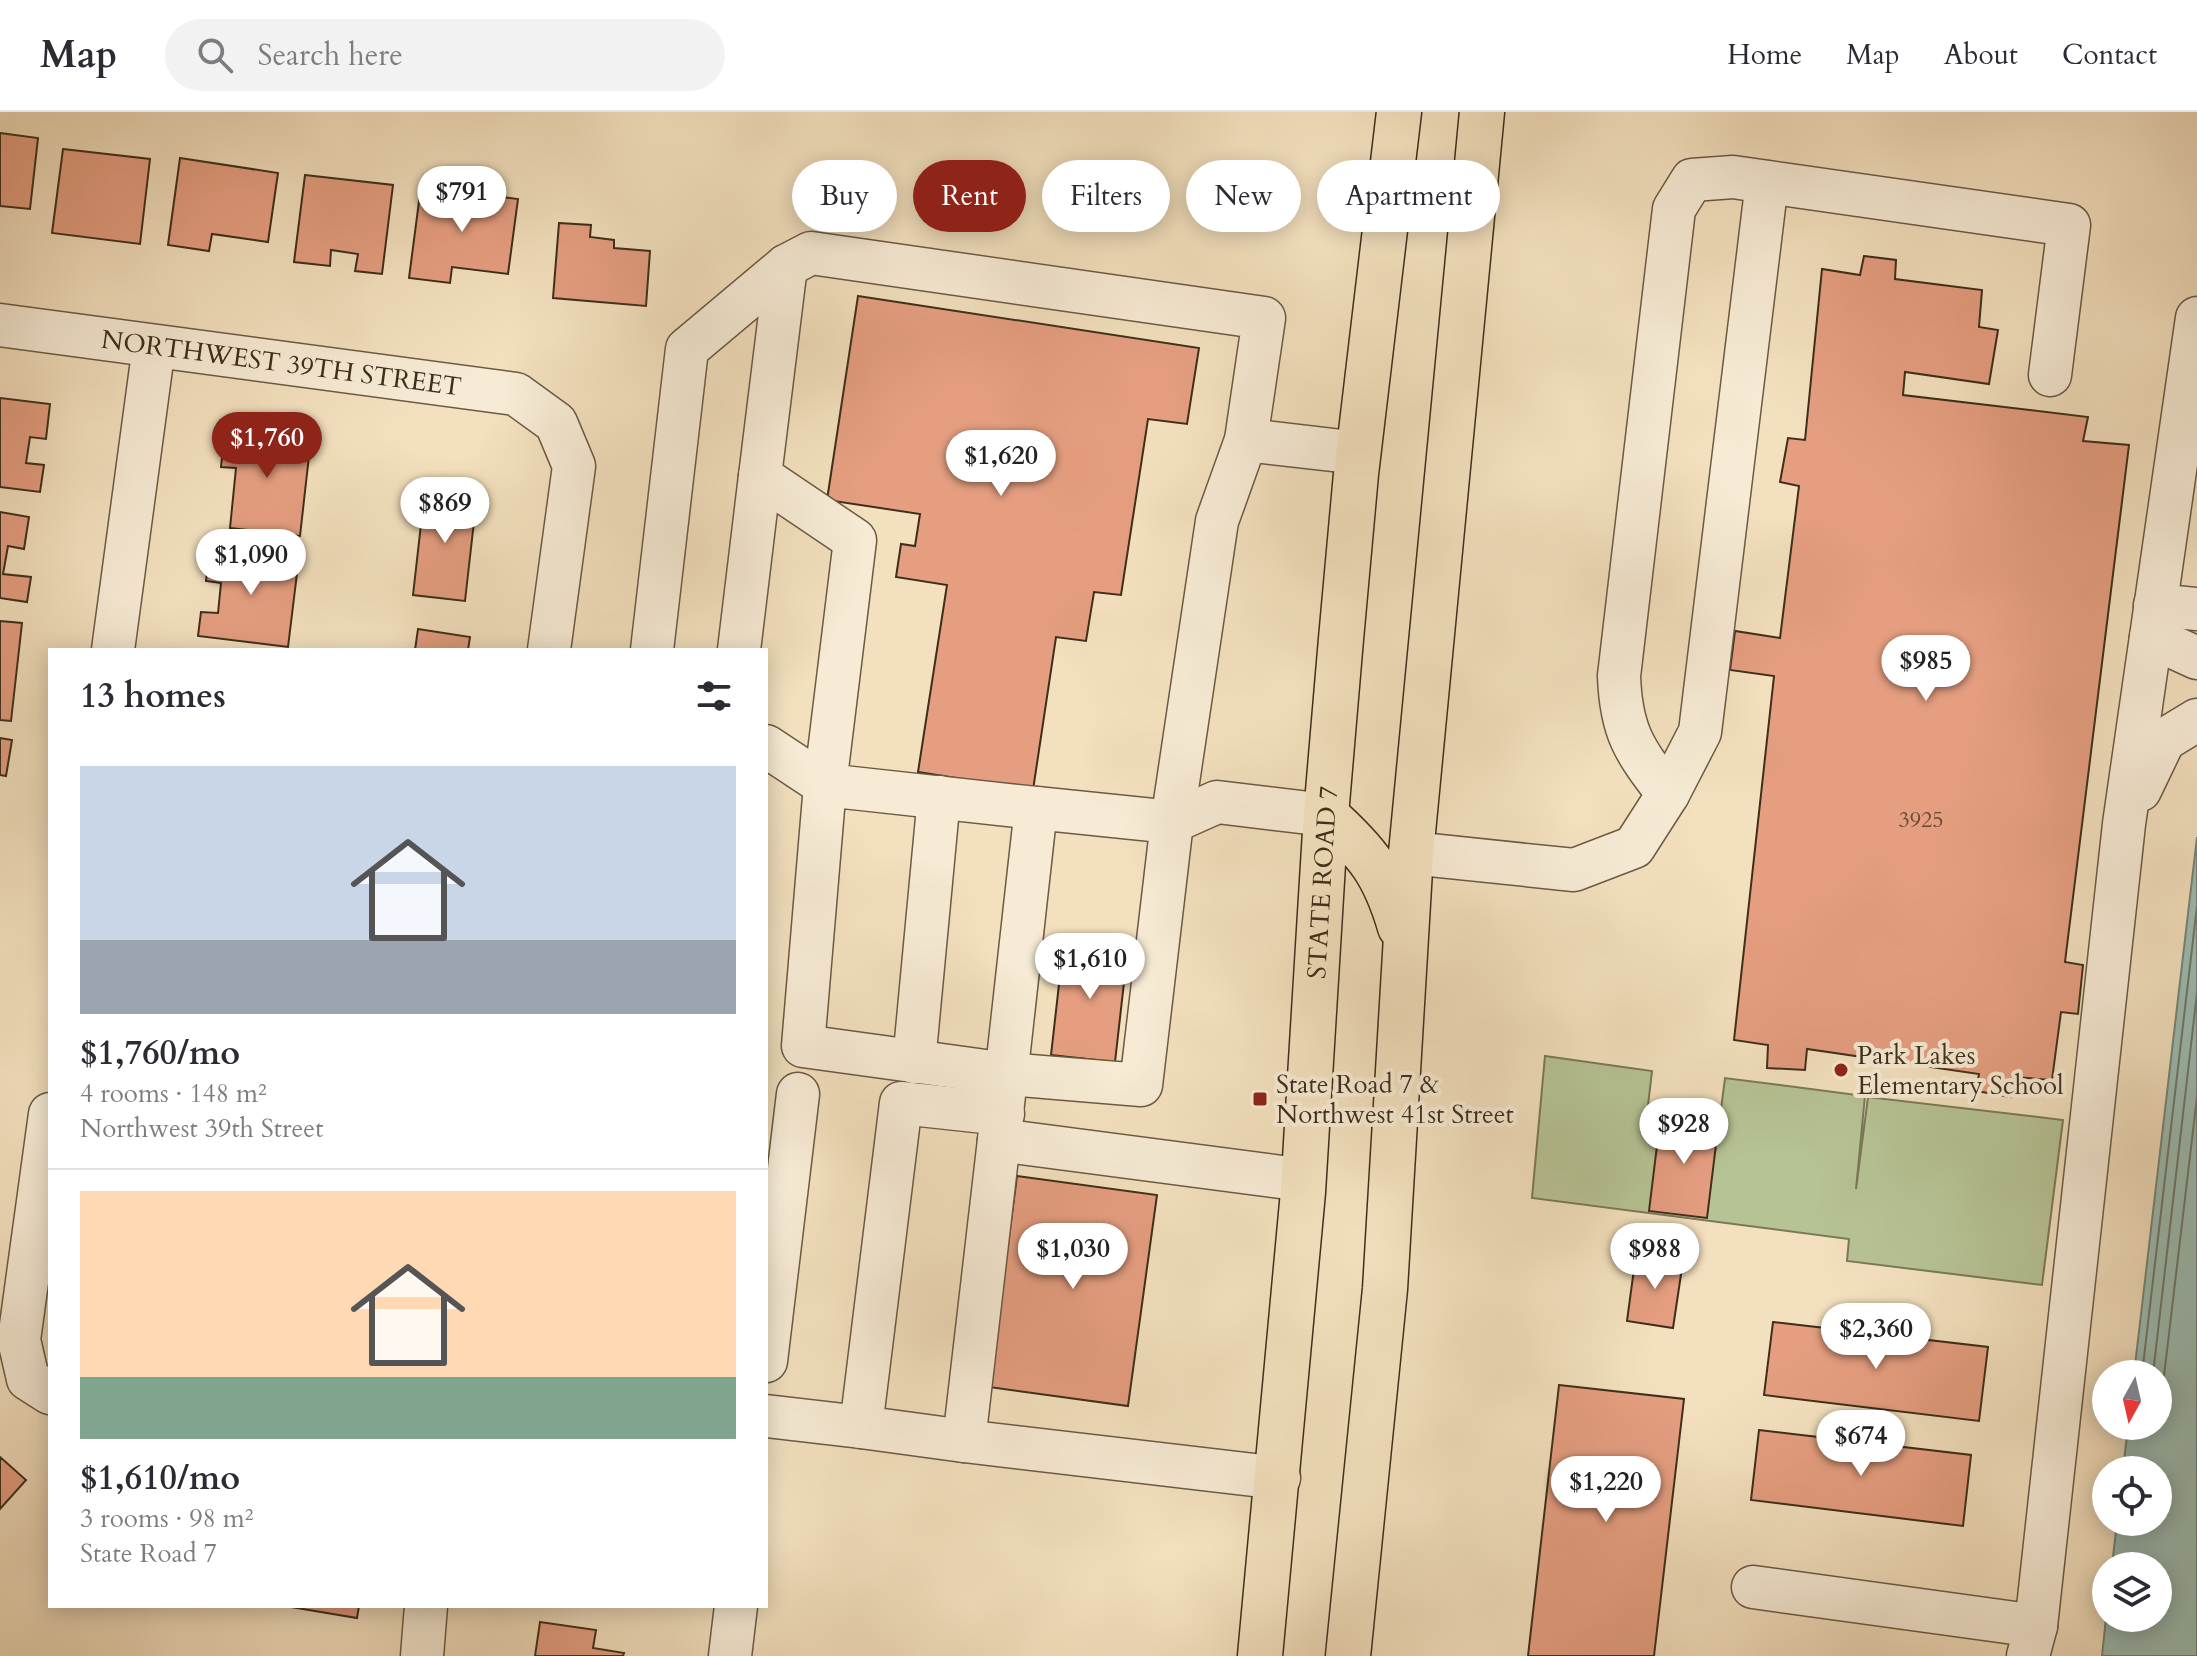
<!DOCTYPE html>
<html lang="en">
<head>
<meta charset="utf-8">
<style>
  :root { --surface:#fff; --page:#f2f2f3; --text:#2b2b33; --muted:#7c7c81; --line:#e1e1e2; --accent:#8f2418 }
  body { margin:0; font-family:Cardo,serif; background:var(--page); color:var(--text); height:100vh; display:flex; flex-direction:column; font-size:30px; white-space:nowrap }
  * { box-sizing:border-box; margin:0 }
  p { font-size:26px; color:var(--muted) }
  .icon { flex:none; width:44px; height:44px; fill:none; stroke:currentColor; stroke-width:2; stroke-linecap:round; stroke-linejoin:round }
  .map { position:relative; flex:1; overflow:hidden }
  .sheet { position:absolute; left:48px; top:536px; width:720px; height:960px; display:flex; flex-direction:column; background:var(--surface); border-radius:0px; box-shadow:0 4px 20px #0003 }
  .sheet>* { flex:none }
  .guide { position:absolute; left:792px; top:48px; width:760px; height:72px; display:flex; gap:16px }
  .needle { width:52px; rotate:188deg }
  .buttons { position:absolute; left:2092px; top:1248px; display:grid; gap:16px }
  .buttons a { display:grid; place-items:center; width:80px; height:80px; border-radius:50%; background:var(--surface); box-shadow:0 4px 20px #0003; font-size:40px }
  .price { position:absolute; translate:-50% -68px; padding:0 18px; border-radius:28px; background:#fff; color:#222; font-size:26px; line-height:52px; filter:drop-shadow(0 2px 4px #0008) }
  .price::after { content:''; position:absolute; left:50%; top:48px; width:24px; height:18px; margin-left:-12px; background:inherit; clip-path:polygon(0 0,100% 0,50% 100%) }
  .price.active { background:var(--accent); color:#fff }
  ul { padding:0; list-style:none }
  li { display:grid; align-content:center; gap:16px; height:424px; padding:0 32px }
  li+li { border-top:2px solid var(--line) }
  li span { display:grid; place-items:center; height:248px; border-radius:0px; color:#555 }
  li>.icon { margin-inline-start:auto }
  span .icon { width:144px; height:144px; fill:#fffc; stroke-width:1 }
  li b { font-size:34px }
  h2 { display:flex; justify-content:space-between; align-items:center; height:96px; padding:0 32px; font-size:34px }
  .chip { padding:0 28px; border-radius:36px; background:var(--surface); box-shadow:0 4px 20px #0003; font-size:28px; line-height:72px }
  .chip.active { background:var(--accent); color:#fff }
  header { display:flex; align-items:center; gap:48px; box-sizing:border-box; height:112px; padding:0 40px; background:var(--surface); border-bottom:2px solid var(--line) }
  header strong { font-size:38px }
  nav { display:flex; gap:44px; margin-inline-start:auto; font-size:28px }
  .search { width:560px; height:72px; background:var(--page); display:flex; align-items:center; gap:20px; box-sizing:border-box; padding:0 28px; border-radius:44px; color:var(--muted); font-size:30px }
  .map>svg:first-child { display:block }
  .green { fill:#b6c395; stroke:#7a7858; stroke-width:2 }
  .water { fill:#9bbdb4; stroke:#768477; stroke-width:2 }
  .lines { fill:none; stroke-linecap:round; stroke-linejoin:round }
  .shore { stroke:#6c7668; stroke-width:2 }
  .building { fill:#e59e80; stroke:#3e2e1b; stroke-width:2 }
  .minor-casing { stroke:#6b5a44; stroke-width:45 }
  .major-casing { stroke:#3e2e1b; stroke-width:47 }
  .minor { stroke:#f7ebd5; stroke-width:42 }
  .major { stroke:#f3e0be; stroke-width:44 }
  .poi-dot { fill:#8f2418; stroke:#f7ebd5; stroke-width:3 }
  .labels { text-anchor:middle; stroke-width:8; stroke-linejoin:round; paint-order:stroke }
  .number-label { font-size:22px; fill:#684a34 }
  .street-label { font-size:26px; fill:#3e2e1b; stroke:#f7ebd5 }
  .poi-label { font-size:26px; fill:#3e2e1b; stroke:#f7ebd5; text-anchor:start }
</style>
</head>
<body>
<header>
<strong>Map</strong>
<div class="search"><svg class="icon" aria-label="search" viewBox="0 0 24 24"><circle cx="10" cy="10" r="6"/><path d="M15 15l6 6"/></svg>Search here</div>
<nav><a>Home</a><a>Map</a><a>About</a><a>Contact</a></nav>
</header>
<div class="map">
<svg width="2197" height="1544" viewBox="0 0 2197 1544">
  <rect width="100%" height="100%" fill="#f3e0be"/>
  <filter id="stains"><feTurbulence type="fractalNoise" baseFrequency=".0025" numOctaves="4"/><feColorMatrix values="0 0 0 0 .2 0 0 0 0 .09 0 0 0 0 .02 0 0 0 .5 -.17"/></filter>
  <radialGradient id="worn" r=".72"><stop offset=".6" stop-color="#630" stop-opacity="0"/><stop offset="1" stop-color="#630" stop-opacity=".3"/></radialGradient>
  <path class="green" d="M1545,944L1652,959L1647,1002L1719,1013L1725,966L1865,984L1856,1077L1868,985L2063,1008L2042,1173L1847,1149L1849,1127L1532,1086Z"/>
  <path class="water" d="M2197,725V1544H2102L2106,1506H2158V1454H2112L2117,1410H2158V1358H2123L2128,1314H2158V1262H2134Z"/>
  <g class="lines">
    <path class="shore" d="M2142,1262L2197,794
      M2153,1262L2197,881
      M2158,1280L2164,1264L2197,985"/>
  </g>
  <path class="building" d="M0,21L38,26L30,97L0,94Z
    M63,37L150,47L140,132L52,121Z
    M180,46L278,61L268,130L212,122L209,139L168,133Z
    M305,63L393,73L382,162L355,159L358,142L331,138L330,154L294,150Z
    M421,74L518,87L508,162L452,155L450,171L409,166Z
    M559,111L591,113L590,125L614,128V136L650,139L646,194L553,186Z
    M1864,144L1896,148L1895,167L1982,178L1979,215L1998,218L1989,272L1905,260L1903,283L2088,305L2083,329L2129,333L2065,850L2083,853L2078,902L2061,900L2052,968L2015,965L2011,985L1976,979L1979,962L1807,937L1805,958L1767,956L1768,933L1734,928L1774,564L1730,558L1735,519L1780,526L1799,374L1780,370L1788,326L1805,328L1822,157L1860,163Z
    M858,184L1199,236L1187,312L1148,307L1121,483L1094,480L1086,529L1056,525L1033,678L918,660L947,473L896,465L901,432L915,434L920,402L827,388Z
    M0,286L50,292L46,327L30,325L26,351L44,353L40,380L0,375Z
    M225,317L311,326L300,424L230,416L236,356L221,355Z
    M425,377L477,383L465,489L413,483Z
    M0,400L29,405L24,437L8,434L3,462L31,465L27,490L0,486Z
    M210,434L299,445L288,535L198,524L201,500L218,501L221,471L206,469Z
    M0,509L22,511L11,609L0,608Z
    M418,517L470,525L468,538H415Z
    M0,626L12,628L6,664L0,663Z
    M1064,828L1128,835L1115,950L1051,943Z
    M1661,1001L1719,1008L1707,1106L1649,1099Z
    M1017,1064L1157,1083L1128,1294L989,1275Z
    M1636,1142L1683,1149L1673,1216L1627,1209Z
    M1773,1210L1988,1235L1979,1309L1764,1283Z
    M1559,1273L1684,1287L1654,1544H1528Z
    M1759,1318L1971,1343L1963,1414L1751,1388Z
    M0,1345L26,1368L0,1397Z
    M285,1494H359L357,1506Z
    M540,1510L596,1518L593,1536L624,1541L623,1544H535Z"/>
  <g class="lines">
    <g class="minor-casing">
      <g id="minor">
        <path id="s1" d="M0,213L516,282L556,311L574,354L549,538"/>
        <path d="M760,364L786,154"/>
        <path d="M2155,493L2197,497"/>
        <path d="M2151,525L2197,546"/>
        <path d="M113,538L154,234"/>
        <path d="M652,538L687,237L786,154L811,141L1264,206L1246,328"/>
        <path d="M739,538L760,364L855,428L825,673L766,634"/>
        <path d="M2140,678L2164,628L2197,608"/>
        <path d="M1668,682L1700,620L1767,70"/>
        <path d="M1036,696L825,673L803,934L1007,962L1141,973L1172,710L1217,409L1246,328L1359,341"/>
        <path d="M1411,741L1574,758L1634,735L1668,682C1634,638 1621,620 1619,564L1674,97L1692,68L1733,65L2069,113L2050,263"/>
        <path d="M914,950L939,685"/>
        <path d="M50,1002L19,1228L28,1267L50,1281"/>
        <path d="M999,1028L1036,696L1172,710L1217,690L1326,703"/>
        <path d="M766,1249L798,982"/>
        <path d="M766,1304L861,1315"/>
        <path d="M964,1329L861,1315L901,991L1003,1002"/>
        <path d="M1279,1366L964,1329L999,1028L1304,1068"/>
        <path d="M1753,1475L2036,1514"/>
        <path d="M422,1544L426,1494"/>
        <path d="M730,1544L736,1494"/>
        <path d="M2028,1544L2036,1514L2124,712L2197,206"/>
      </g>
    </g>
    <g class="major-casing">
      <g id="major">
        <path d="M1326,703C1367,740 1384,760 1400,815"/>
        <path id="s2" d="M1260,1544L1303,1080L1326,703L1341,527L1356,362L1399,0"/>
        <path d="M1348,1544L1385,1177L1411,741L1482,0"/>
      </g>
    </g>
    <use href="#minor" class="minor"/>
    <use href="#major" class="major"/>
  </g>
  <g class="poi-dot">
    <circle cx="1841" cy="958" r="8"/>
    <rect x="1252" y="979" width="16" height="16" rx="4"/>
  </g>
  <g class="labels">
    <g class="number-label">
      <text x="1921" y="715">3925</text>
    </g>
    <g class="street-label">
      <text dy="9" stroke="none"><textPath href="#s1" startOffset="284">NORTHWEST 39TH STREET</textPath></text>
      <text dy="9" stroke="none"><textPath href="#s2" startOffset="776">STATE ROAD 7</textPath></text>
    </g>
    <g class="poi-label">
      <text x="1857" y="952">Park Lakes<tspan x="1857" dy="30">Elementary School</tspan></text>
      <text x="1276" y="981">State Road 7 &amp;<tspan x="1276" dy="30">Northwest 41st Street</tspan></text>
    </g>
  </g>
  <rect width="100%" height="100%" filter="url(#stains)"/>
  <rect width="100%" height="100%" fill="url(#worn)"/>
</svg>
<div class="buttons">
<a><svg class="needle" viewBox="-14 -14 28 28"><path d="M0-13l5 13h-10z" fill="#e53935"/><path d="M0 13l5-13h-10z" fill="#7c7c81"/></svg></a>
<a><svg class="icon" aria-label="locate" viewBox="0 0 24 24"><circle cx="12" cy="12" r="6"/><path d="M12 2v4M12 18v4M2 12h4M18 12h4"/></svg></a>
<a><svg class="icon" aria-label="layers" viewBox="0 0 24 24"><path d="M12 4l9 5-9 5-9-5zM3 14l9 5 9-5"/></svg></a>
</div>
<b class="price" style="left:462px;top:122px">$791</b>
<b class="price active" style="left:267px;top:368px">$1,760</b>
<b class="price" style="left:1001px;top:386px">$1,620</b>
<b class="price" style="left:445px;top:433px">$869</b>
<b class="price" style="left:251px;top:485px">$1,090</b>
<b class="price" style="left:1926px;top:591px">$985</b>
<b class="price" style="left:1090px;top:889px">$1,610</b>
<b class="price" style="left:1684px;top:1054px">$928</b>
<b class="price" style="left:1073px;top:1179px">$1,030</b>
<b class="price" style="left:1655px;top:1179px">$988</b>
<b class="price" style="left:1876px;top:1259px">$2,360</b>
<b class="price" style="left:1861px;top:1366px">$674</b>
<b class="price" style="left:1606px;top:1412px">$1,220</b>
<div class="guide">
<a class="chip">Buy</a>
<a class="chip active">Rent</a>
<a class="chip">Filters</a>
<a class="chip">New</a>
<a class="chip">Apartment</a>
</div>
<section class="sheet">
<h2>13 homes<svg class="icon" aria-label="filters" viewBox="0 0 24 24"><path d="M4 7h16M4 17h16"/><circle cx="9" cy="7" r="2"/><circle cx="15" cy="17" r="2"/></svg></h2>
<ul>
<li><span style="background:linear-gradient(#c9d6e8 70%,#9aa5b1 0)"><svg class="icon" aria-label="home" viewBox="0 0 24 24"><path d="M3 11l9-7 9 7M6 9v11h12V9"/></svg></span><div><b>$1,760/mo</b><p>4 rooms · 148 m²</p><p>Northwest 39th Street</p></div></li>
<li><span style="background:linear-gradient(#ffd9b3 75%,#7fa58c 0)"><svg class="icon" aria-label="home" viewBox="0 0 24 24"><path d="M3 11l9-7 9 7M6 9v11h12V9"/></svg></span><div><b>$1,610/mo</b><p>3 rooms · 98 m²</p><p>State Road 7</p></div></li>
</ul>
</section>
</div>
</body>
</html>
